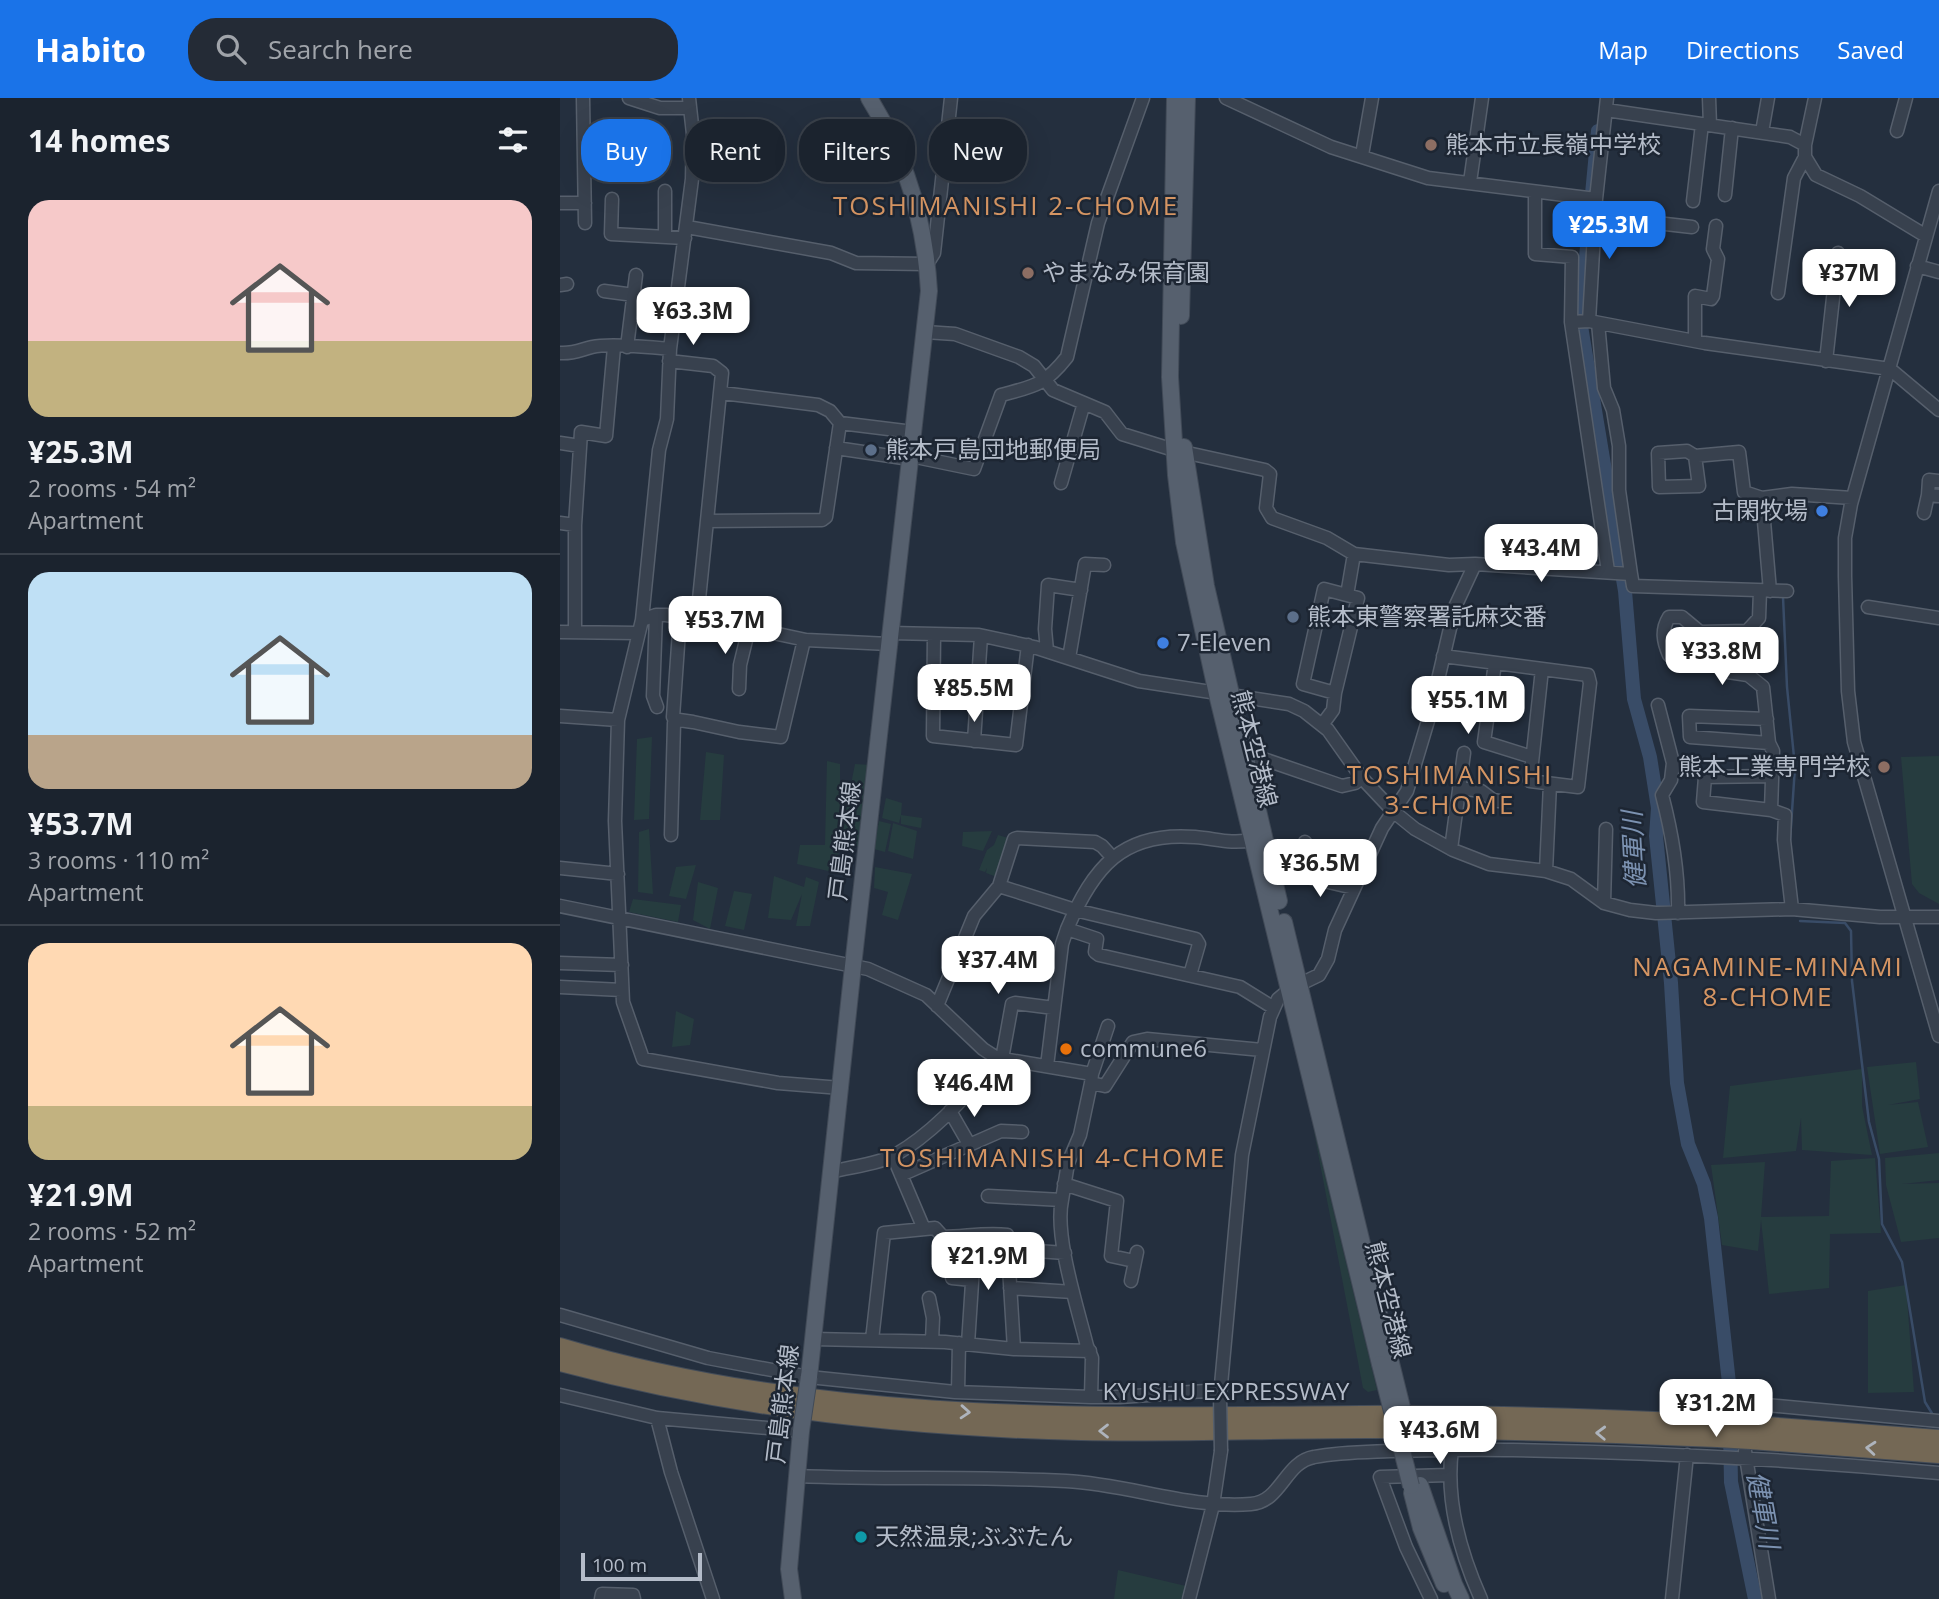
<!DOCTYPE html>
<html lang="en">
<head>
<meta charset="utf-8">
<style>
  :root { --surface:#1b232e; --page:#242b36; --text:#f1f3f6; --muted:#a0a4aa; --line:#39404a; --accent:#1a73e8 }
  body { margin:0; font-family:"Open Sans","Noto Sans JP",sans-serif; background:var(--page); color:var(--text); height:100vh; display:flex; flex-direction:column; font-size:26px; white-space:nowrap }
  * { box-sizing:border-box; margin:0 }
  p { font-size:23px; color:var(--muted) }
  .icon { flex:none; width:38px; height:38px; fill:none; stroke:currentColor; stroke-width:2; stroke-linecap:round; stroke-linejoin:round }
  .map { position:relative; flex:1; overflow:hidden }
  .details { display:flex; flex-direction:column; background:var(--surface); width:560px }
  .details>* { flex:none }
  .banner { position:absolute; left:21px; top:21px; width:665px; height:63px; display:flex; gap:14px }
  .scale { position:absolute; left:21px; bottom:18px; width:121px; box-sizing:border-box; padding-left:7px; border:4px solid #b4bcc9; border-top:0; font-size:19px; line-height:24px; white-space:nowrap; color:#b4bcc9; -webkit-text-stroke:5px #1d2633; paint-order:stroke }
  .price { position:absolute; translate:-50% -60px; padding:0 16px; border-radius:14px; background:#fff; color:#222; font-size:23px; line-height:46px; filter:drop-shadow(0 2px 4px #0008) }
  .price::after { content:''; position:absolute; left:50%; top:42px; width:21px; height:16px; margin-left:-10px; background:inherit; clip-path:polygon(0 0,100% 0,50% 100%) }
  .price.selected { background:var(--accent); color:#fff }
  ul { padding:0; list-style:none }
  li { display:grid; align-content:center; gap:14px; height:371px; padding:0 28px }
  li+li { border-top:2px solid var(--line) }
  li span { display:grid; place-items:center; height:217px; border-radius:21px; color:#555 }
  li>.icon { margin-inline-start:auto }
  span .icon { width:126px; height:126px; fill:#fffc; stroke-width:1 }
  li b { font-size:30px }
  h2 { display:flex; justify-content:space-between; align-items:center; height:84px; padding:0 28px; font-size:30px }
  .tag { padding:0 24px; border-radius:28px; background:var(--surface); box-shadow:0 7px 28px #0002,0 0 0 2px var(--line); font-size:24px; line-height:63px }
  .tag.selected { background:var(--accent); color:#fff }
  header { display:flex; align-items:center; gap:42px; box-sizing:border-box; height:98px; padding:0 35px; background:var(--accent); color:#fff }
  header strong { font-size:33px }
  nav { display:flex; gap:38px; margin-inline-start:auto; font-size:24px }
  .search { width:490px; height:63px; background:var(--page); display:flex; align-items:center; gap:18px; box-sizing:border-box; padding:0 24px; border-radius:28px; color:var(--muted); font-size:26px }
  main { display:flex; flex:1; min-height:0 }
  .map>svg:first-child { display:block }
  .green { fill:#263c3f }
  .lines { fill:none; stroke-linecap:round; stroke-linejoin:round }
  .stream { stroke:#394c67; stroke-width:2.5 }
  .river { stroke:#394c67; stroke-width:14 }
  .minor-casing { stroke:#565f6c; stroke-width:15 }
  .major-casing { stroke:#414a57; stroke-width:18 }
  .highway-casing { stroke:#434c59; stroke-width:20 }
  .minor { stroke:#38414e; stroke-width:12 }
  .major { stroke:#56606e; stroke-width:16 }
  .highway { stroke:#746855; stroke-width:18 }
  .minor-bridge-casing { stroke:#565f6c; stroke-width:15; stroke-linecap:butt }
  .major-bridge-casing { stroke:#414a57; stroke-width:18; stroke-linecap:butt }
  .highway-bridge-casing { stroke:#434c59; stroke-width:20; stroke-linecap:butt }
  .minor-bridge { stroke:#38414e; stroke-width:12 }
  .major-bridge { stroke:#56606e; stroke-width:16 }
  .highway-bridge { stroke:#746855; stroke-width:18 }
  .oneway { stroke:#aeb4bd }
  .education-dot { fill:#8d6e63; stroke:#1d2633; stroke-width:2.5 }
  .service-dot { fill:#5c6f8a; stroke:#1d2633; stroke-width:2.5 }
  .shop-dot { fill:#3f7fe0; stroke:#1d2633; stroke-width:2.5 }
  .food-dot { fill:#e8710a; stroke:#1d2633; stroke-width:2.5 }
  .culture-dot { fill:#0f9aa8; stroke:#1d2633; stroke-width:2.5 }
  .labels { text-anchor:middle; stroke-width:5; stroke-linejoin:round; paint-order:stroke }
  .poi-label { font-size:24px; fill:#b4bcc9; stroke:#1d2633; text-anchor:start }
  .street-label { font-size:24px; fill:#b4bcc9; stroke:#1d2633 }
  .neighbourhood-label { font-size:26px; letter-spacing:2px; fill:#d59563; stroke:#1d2633 }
  .water-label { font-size:26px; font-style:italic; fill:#7c92b1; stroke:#1d2633 }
</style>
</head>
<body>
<header>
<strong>Habito</strong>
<div class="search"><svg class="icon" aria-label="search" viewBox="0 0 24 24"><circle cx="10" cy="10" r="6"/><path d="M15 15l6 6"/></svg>Search here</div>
<nav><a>Map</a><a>Directions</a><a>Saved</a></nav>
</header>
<main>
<section class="details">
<h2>14 homes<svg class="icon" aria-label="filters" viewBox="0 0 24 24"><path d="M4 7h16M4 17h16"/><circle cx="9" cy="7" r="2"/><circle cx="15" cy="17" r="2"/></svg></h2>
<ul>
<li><span style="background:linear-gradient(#f6c9c9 65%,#c2b280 0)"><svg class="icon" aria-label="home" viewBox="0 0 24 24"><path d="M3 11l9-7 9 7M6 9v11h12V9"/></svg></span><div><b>¥25.3M</b><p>2 rooms · 54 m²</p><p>Apartment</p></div></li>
<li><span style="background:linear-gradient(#bfe0f5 75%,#b9a48a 0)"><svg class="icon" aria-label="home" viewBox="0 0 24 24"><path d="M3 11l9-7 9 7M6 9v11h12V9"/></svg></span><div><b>¥53.7M</b><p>3 rooms · 110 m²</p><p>Apartment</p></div></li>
<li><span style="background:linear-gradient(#ffd9b3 75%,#c2b280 0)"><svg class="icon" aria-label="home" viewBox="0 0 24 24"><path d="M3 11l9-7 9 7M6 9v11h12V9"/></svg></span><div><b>¥21.9M</b><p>2 rooms · 52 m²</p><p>Apartment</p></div></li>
</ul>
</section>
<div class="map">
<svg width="1379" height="1501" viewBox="0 0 1379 1501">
  <rect width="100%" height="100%" fill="#242f3e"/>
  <path class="green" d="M92,639L89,721L74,722L77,641Z
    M146,654L164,657L160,722H140Z
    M1379,658V806L1359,795L1352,786L1341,659Z
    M267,663L280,666V742L295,666L311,667L307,749L279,747L277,775L237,766L240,747H265Z
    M326,700L342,705L341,717L362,720L361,730L341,726V717L339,725L322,720Z
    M319,723L331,726L325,754L314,751Z
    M333,725L357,733L353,761L328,753Z
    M89,731L93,796L78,794L79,734Z
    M432,733L423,753L402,748L403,734Z
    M438,737L448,740L437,779L426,775L427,770L425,774L419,772L427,752L434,747Z
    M136,767L126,801L109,798L116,769Z
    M315,769L352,776L338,822L322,817L328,794L314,790Z
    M214,778L244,789L246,779L259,784L250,828H236L242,796L231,822L208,820Z
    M138,784L158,790L150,831L133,822Z
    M174,793L192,796L184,832L165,828Z
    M73,801L121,807L118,824L69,814Z
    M116,913L134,921L130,947L112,949Z
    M1356,964L1360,1001L1328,1007L1358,1004L1368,1049L1320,1056L1307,969Z
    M1302,971V1008L1312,1057L1242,1052L1241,1020L1236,1053L1163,1060L1170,988Z
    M753,1029L817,1292L808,1294L803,1290Z
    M1379,1055V1082L1342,1086L1379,1085V1140L1341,1144L1326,1087L1325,1060Z
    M1315,1060L1321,1135L1270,1136L1269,1190L1209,1196L1201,1122L1198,1153L1162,1147L1151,1067L1205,1064L1201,1119L1269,1118L1271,1063Z
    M1346,1187L1354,1294L1308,1295V1193Z
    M558,1472L626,1488L621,1501H554Z"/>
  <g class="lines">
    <path class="stream" d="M1065,493H1073
      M1223,499L1227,589L1235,669L1230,743
      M1240,823L1285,825L1291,833L1292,883L1309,1024L1319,1061L1322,1126L1342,1164L1365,1304L1373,1317"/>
    <path class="river" d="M1038,33L1020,222L1065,493L1074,601L1090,659L1098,710L1096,738L1111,885L1117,985L1128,1046L1144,1086L1151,1120L1169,1285L1171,1384L1195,1501"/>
    <g class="minor-casing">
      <path id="minor" d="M23,0L25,125
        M69,0L100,10H130
        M129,0L133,36L132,81L110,251L107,321L99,352L82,522L58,622L55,723L63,904L83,961L218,985L281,990
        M666,0L771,49L868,80L1036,101
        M1149,0L1150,27
        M1046,12L1230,39L1245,47V59L1256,77L1300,98L1366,138
        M1337,33L1346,0
        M1202,34L1208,0
        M1245,47L1255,0
        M802,57L812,0
        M910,84L922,0
        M1379,93L1291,406L1285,440V478L1288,593L1294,644L1379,938
        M975,94V156L1012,159L1011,224L1048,473
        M1165,97L1172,30
        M52,101L51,136L125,140
        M1133,103L1142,26
        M0,105H25
        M1035,118L1132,129
        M127,129L271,155L296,165L367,166L374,155L391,0
        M105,139V93
        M1357,168L1379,174
        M0,187L7,186
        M44,193L74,197
        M1218,195L1234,80L1245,59
        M1029,223L1036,101L1047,0
        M1011,224L1029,223L1145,245L1330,271L1379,312
        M1038,225L1044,290L1053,312L1059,348V392L1071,476
        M365,234L395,236L459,259L474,268L493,292L545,314L562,336L614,352L705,372L710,376L706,410L712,420L767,440L794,456L889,467L915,466L1071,476L1073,488L1227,493
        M1135,243V198L1151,201L1153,198L1158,161L1153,151L1156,128
        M67,249L76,177
        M0,255C13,256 20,252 32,249C50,245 90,249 110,251
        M109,263L153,268L162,275L137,521
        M1266,263L1278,155
        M162,295L258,307L270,313L280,325L353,334
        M0,345L20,348
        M276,350L350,361
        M351,358L414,371L441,297C474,288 484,288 507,259L538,125L583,0
        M1135,358L1139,388L1099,389L1098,355L1127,353L1135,358L1179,354L1184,394L1202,400L1232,396L1292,400
        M1379,383L1369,382L1368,397L1379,398
        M501,385L524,305
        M1202,400L1210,493
        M1364,415L1368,397
        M147,423L262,422L266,419L280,325
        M0,425L15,427
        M1200,493L1199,520L1187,533L1140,534L1122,519H1109C1101,532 1103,543 1109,557L1121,562L1149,564L1168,574L1188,577L1203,589L1209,645L1213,653L1211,712L1225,717L1224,742L1232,811
        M787,497L794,456
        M1308,509L1379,520
        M96,517L93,598L97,609
        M82,522L96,517H106L180,528L246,542L329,546
        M1187,533L1188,577
        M0,534L77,535
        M15,534V427L21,334L46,338L54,249
        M331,535L419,537L474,549L579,583L729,606L744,613L768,632L802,680L834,714L855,731L893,752L929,766L986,773L1011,781L1044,805L1070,812L1096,815L1232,811L1320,819H1379
        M374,536L373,638L456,647L468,547
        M487,553L485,531L488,487L521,492
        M883,558C931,564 980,571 1028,577L1030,585L1018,689L970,683L982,571
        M509,560L525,466L544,467
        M935,565L924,644L972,659
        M179,591L180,567L189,530
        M1098,607L1113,665L1111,682L1102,697C1112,735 1119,775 1118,815
        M0,618L58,622
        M1207,621L1129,618L1130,639L1209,645
        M116,624L113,619L120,519
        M762,627L773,612L775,595L743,586L764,491L798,500L775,595
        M414,643L421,538
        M686,655L782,688L795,685L802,680
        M899,690L921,693L933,702L939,703
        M1211,712L1143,704L1145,679L1212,678
        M111,737L114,625L119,622L133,624L179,634L221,639L244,542
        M891,751L904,655
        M712,769L734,776L745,744
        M0,770L58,776
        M986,773L990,686
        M734,776L794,790
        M439,788L515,812L636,841L639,846L630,877
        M1044,805L1046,731
        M0,808L308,871L366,897L423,951L437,960L532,976L531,985L545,988L573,944L587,941L702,952
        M507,831C533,770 562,733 635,739C658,741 669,746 693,742
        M0,865L62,867
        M0,889L62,892
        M377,908L414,818L439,788L454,741L457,740L535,744L542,748L552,759
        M442,961L452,906L455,905L494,910
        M487,968L502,846L507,831L537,841L535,854L539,857L680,889L714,910
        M532,976L548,928
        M390,1013L409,1046
        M333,1058L364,1131
        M271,1074C289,1069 319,1066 335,1057C375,1034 409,996 437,960
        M341,1077L441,1033L462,1034
        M504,1086L557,1103L551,1158L574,1163
        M428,1098L502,1102L508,1065L520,1037L531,985
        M502,1102C494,1138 518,1211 527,1248L532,1260L531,1299
        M448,1151L505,1155
        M392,1180L412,1182
        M571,1183L577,1154
        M450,1190L513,1194
        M369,1200L373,1220L372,1243
        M0,1217L148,1260L249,1279L395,1294L531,1299H560L660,1292
        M254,1241L385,1244L454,1251L530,1253
        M312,1242L324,1135L375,1130L383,1139C404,1139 426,1134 447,1137L454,1251
        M408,1246L415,1139
        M398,1294L399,1245
        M0,1297L97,1320L241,1333
        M660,1298L682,1057L710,919L718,901L730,891L759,877L768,861L775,832L822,730L847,693L870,616L895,509L915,466
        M97,1320L111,1374L153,1501
        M1185,1335V1305L1379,1323
        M892,1351C885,1403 900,1454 921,1501
        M1185,1353L1209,1501
        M238,1378C327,1382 417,1378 506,1383C569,1386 629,1411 691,1406C721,1404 725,1364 754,1359C779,1354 805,1354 830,1353C871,1352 912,1351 953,1352C1096,1354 1237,1362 1379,1375
        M41,1501L42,1496L73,1497L74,1501
        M629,1501L653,1407L661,1353
        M871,1501L846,1449L820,1379L889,1377
        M1112,1501L1127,1357"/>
    </g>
    <g class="major-casing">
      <path id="major" d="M615,0L610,279L616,377L624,444L657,596L820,1266
        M621,218L627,0
        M624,349L646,488L719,803
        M724,824L831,1265
        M249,1279L293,868L369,193C365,123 346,59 309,0
        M860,1387L894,1486L901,1501
        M852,1395L861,1430L884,1486
        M233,1501L229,1471L241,1333"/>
    </g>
    <g class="highway-casing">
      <path id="highway" d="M0,1249C260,1327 533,1319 801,1317C920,1316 1039,1320 1158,1326
        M0,1264C170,1310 345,1329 521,1333C616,1335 712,1331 808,1331C925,1331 1041,1335 1158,1340
        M1192,1327L1379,1341
        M1191,1342L1379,1356"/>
    </g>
    <use href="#minor" class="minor"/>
    <use href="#major" class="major"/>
    <use href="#highway" class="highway"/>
    <g class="minor-bridge-casing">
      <path id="minor-bridge" d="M660,1298L661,1353"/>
    </g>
    <g class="major-bridge-casing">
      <path id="major-bridge" d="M831,1265L849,1338
        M820,1266L851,1388
        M241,1333L249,1279"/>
    </g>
    <g class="highway-bridge-casing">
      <path id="highway-bridge" d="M1158,1326L1192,1327
        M1158,1340L1191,1342"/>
    </g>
    <use href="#minor-bridge" class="minor-bridge"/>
    <use href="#major-bridge" class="major-bridge"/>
    <use href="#highway-bridge" class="highway-bridge"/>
  </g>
  <defs><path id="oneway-chevron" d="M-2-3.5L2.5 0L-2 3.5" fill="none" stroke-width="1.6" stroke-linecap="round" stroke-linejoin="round" transform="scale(1.75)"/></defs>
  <g class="oneway">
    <use href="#oneway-chevron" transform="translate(405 1314) rotate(4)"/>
    <use href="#oneway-chevron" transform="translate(544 1333) rotate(180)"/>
    <use href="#oneway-chevron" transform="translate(1041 1335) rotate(-178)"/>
    <use href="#oneway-chevron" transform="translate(1311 1350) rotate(-175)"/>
  </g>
  <g class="education-dot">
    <circle cx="871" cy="47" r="7"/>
    <circle cx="468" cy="175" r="7"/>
    <circle cx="1324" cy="669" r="7"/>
  </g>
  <g class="service-dot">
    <circle cx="311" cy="352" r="7"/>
    <circle cx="733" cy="519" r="7"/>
  </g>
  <g class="shop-dot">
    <circle cx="1262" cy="413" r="7"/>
    <circle cx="603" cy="545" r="7"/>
  </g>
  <circle class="food-dot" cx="506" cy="951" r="7"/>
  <circle class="culture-dot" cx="301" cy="1439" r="7"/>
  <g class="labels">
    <g class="poi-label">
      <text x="885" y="55">熊本市立長嶺中学校</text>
      <text x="482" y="183">やまなみ保育園</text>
      <text x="325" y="360">熊本戸島団地郵便局</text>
      <text x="1248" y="421" text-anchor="end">古閑牧場</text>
      <text x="747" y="527">熊本東警察署託麻交番</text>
      <text x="617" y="553">7-Eleven</text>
      <text x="1310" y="677" text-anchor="end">熊本工業専門学校</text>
      <text x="520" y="959">commune6</text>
      <text x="315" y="1447">天然温泉;ぶぶたん</text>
    </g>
    <g class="street-label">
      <text transform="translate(694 651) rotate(76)" y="8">熊本空港線</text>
      <text transform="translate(285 743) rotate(-83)" y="8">戸島熊本線</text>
      <text transform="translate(828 1202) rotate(76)" y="8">熊本空港線</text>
      <text x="666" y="1302">KYUSHU EXPRESSWAY</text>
      <text transform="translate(223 1306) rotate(-83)" y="8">戸島熊本線</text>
    </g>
    <g class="neighbourhood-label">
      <text x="446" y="117">TOSHIMANISHI 2-CHOME</text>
      <text x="890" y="686">TOSHIMANISHI<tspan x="890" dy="30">3-CHOME</tspan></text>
      <text x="1208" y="878">NAGAMINE-MINAMI<tspan x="1208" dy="30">8-CHOME</tspan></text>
      <text x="493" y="1069">TOSHIMANISHI 4-CHOME</text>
    </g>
    <g class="water-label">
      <text transform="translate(1074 752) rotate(-93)" y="9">健軍川</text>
      <text transform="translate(1203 1412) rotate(80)" y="9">健軍川</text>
    </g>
  </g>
</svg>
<div class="scale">100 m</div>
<b class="price selected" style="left:1049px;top:163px">¥25.3M</b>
<b class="price" style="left:1289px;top:211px">¥37M</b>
<b class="price" style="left:133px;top:249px">¥63.3M</b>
<b class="price" style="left:981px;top:486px">¥43.4M</b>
<b class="price" style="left:165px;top:558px">¥53.7M</b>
<b class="price" style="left:1162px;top:589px">¥33.8M</b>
<b class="price" style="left:414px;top:626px">¥85.5M</b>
<b class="price" style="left:908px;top:638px">¥55.1M</b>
<b class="price" style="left:760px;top:801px">¥36.5M</b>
<b class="price" style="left:438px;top:898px">¥37.4M</b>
<b class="price" style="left:414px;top:1021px">¥46.4M</b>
<b class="price" style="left:428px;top:1194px">¥21.9M</b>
<b class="price" style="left:1156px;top:1341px">¥31.2M</b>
<b class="price" style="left:880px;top:1368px">¥43.6M</b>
<div class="banner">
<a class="tag selected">Buy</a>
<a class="tag">Rent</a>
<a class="tag">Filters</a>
<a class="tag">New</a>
</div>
</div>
</main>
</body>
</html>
